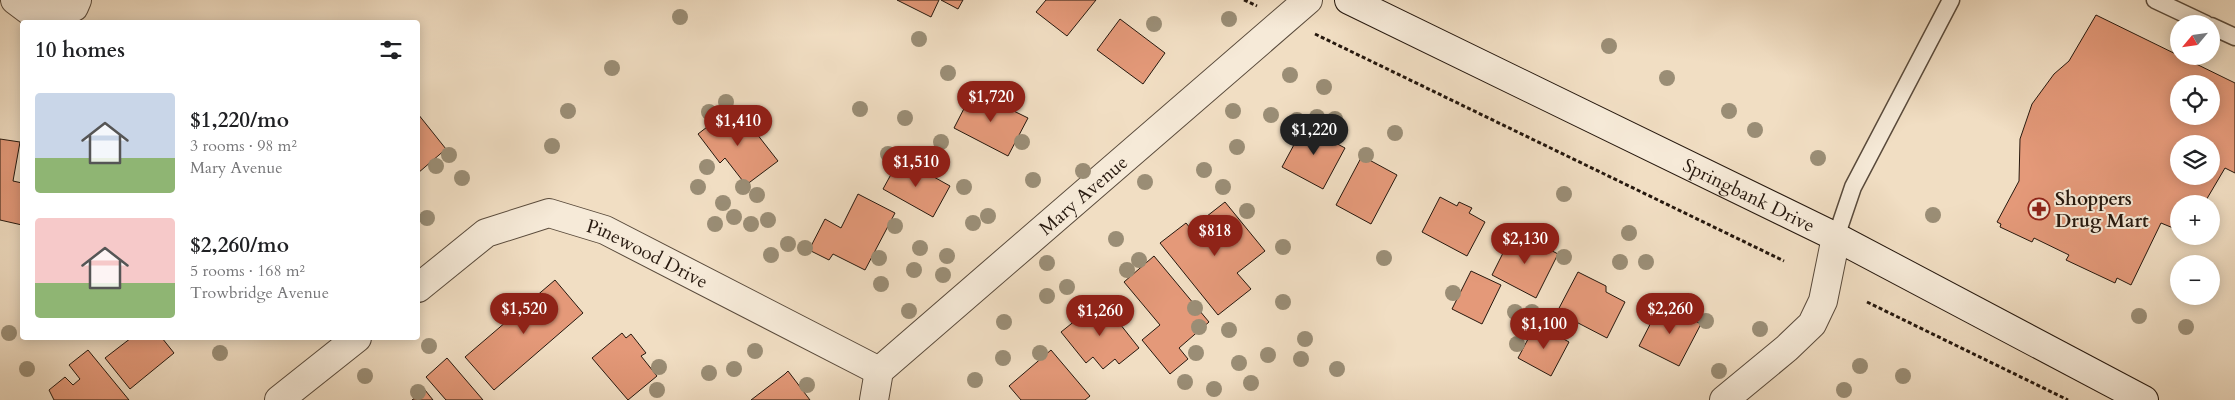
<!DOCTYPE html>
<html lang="en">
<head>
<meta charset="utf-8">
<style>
  :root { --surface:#fff; --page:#f6f6f6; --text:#202124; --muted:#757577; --accent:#8f2418 }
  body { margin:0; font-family:Cardo,serif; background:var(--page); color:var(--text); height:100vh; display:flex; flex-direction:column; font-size:19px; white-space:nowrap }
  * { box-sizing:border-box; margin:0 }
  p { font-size:16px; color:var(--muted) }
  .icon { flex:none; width:28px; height:28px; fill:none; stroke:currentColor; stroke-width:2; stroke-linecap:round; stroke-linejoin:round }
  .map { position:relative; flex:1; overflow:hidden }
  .panel { position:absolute; left:20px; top:20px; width:400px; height:320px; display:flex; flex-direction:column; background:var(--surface); border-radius:5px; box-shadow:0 2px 12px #0003 }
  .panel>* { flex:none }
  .needle { width:32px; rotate:241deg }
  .buttons { position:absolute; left:2170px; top:15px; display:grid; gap:10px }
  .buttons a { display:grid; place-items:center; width:50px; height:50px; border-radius:50%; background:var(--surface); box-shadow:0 2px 12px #0003; font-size:25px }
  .price { position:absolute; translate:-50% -42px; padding:0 11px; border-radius:18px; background:var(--accent); color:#fff; font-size:16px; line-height:32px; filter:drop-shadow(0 1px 2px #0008) }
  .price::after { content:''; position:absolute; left:50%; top:30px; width:15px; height:11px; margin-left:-8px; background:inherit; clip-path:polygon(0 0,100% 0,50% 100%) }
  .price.selected { background:#222; color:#fff }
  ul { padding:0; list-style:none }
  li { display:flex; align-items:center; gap:15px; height:125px; padding:0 15px }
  li span { display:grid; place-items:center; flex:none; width:140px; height:100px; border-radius:5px; color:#555 }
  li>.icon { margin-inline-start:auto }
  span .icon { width:60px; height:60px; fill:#fffc; stroke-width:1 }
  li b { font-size:21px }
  h2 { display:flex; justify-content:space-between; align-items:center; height:60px; padding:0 15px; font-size:21px }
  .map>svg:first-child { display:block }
  .building { fill:#e49979; stroke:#26180e; fill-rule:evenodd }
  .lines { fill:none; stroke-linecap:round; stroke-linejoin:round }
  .service-casing { stroke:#594a3b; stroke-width:19 }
  .minor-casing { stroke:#594a3b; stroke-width:30 }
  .secondary-casing { stroke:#26180e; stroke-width:30 }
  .path { stroke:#26180e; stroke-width:3; stroke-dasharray:4 2.5; stroke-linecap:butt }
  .service { stroke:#f6ead8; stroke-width:16 }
  .minor { stroke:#f6ead8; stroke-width:28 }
  .secondary { stroke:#f6ead8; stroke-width:28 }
  .tree { fill:#9a8d75 }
  .labels { text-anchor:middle; stroke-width:4; stroke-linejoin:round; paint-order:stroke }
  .street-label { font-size:19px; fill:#26180e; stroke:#f6ead8 }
  .poi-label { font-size:19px; font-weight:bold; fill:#26180e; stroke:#f6ead8; text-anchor:start }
</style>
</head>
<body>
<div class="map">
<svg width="2235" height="400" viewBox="0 0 2235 400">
  <rect width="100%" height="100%" fill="#f1dec3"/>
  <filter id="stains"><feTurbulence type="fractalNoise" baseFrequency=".004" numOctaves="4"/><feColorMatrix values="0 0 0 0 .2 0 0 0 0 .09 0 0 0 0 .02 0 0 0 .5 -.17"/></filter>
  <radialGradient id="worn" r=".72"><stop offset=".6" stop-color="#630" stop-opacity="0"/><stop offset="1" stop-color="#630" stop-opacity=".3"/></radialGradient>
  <path class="building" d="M897,0H939L931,17Z
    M941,0H963L958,9Z
    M1046,0H1096L1067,36L1036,12Z
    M2096,15L2235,83V173L2225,168L2205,202L2193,197L2190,204H2179L2178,230L2161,223L2131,285L2117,278L2115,283L2066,260L2069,255L2034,238L2032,242L2000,227L2001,224L1997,222L2019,181L2020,139L2032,104L2054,74L2069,61ZM2179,84H2211V116H2179ZM2179,144H2211V176H2179Z
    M1120,19L1165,53L1143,84L1097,50Z
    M973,91L1028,118L1008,156L954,128Z
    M729,110L740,125L746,120L778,161L746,185L725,158L720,163L698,134Z
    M418,114L446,149L418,173Z
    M1315,123L1332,132L1328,139L1345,148L1323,189L1282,167L1303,128L1310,132Z
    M0,139L20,142L13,181L22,183V225L0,220Z
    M1362,156L1397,175L1371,224L1336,205Z
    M900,158L950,186L933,217L883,189Z
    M858,194L895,213L865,270L833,254L829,260L809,250L825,219L841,228Z
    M1440,197L1457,206L1459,202L1472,208L1469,213L1485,222L1467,256L1422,232Z
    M1225,202L1265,251L1237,273L1251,289L1218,315L1160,243L1186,223L1196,235L1207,227L1202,220Z
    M1513,233L1532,243L1531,246L1538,250L1541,245L1558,254L1536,298L1492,275Z
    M1154,256L1209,322L1179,348L1188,359L1170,374L1142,340L1160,325L1124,282Z
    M1471,271L1501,285L1482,324L1452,309Z
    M1578,272L1606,286V292L1625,302L1607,338L1557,312Z
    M555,280L583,313L494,390L465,357Z
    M1101,300L1139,348L1119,364L1115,359L1103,369L1093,357L1086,363L1061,332Z
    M1661,303L1701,324L1679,366L1639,346Z
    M1536,324L1569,342L1551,376L1518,358Z
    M622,333L626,338L631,334L646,353L641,356L657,376L628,400L592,358Z
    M131,338H162L174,353L130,389L105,358Z
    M88,350L129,400H54L49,390L65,377L73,385L80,379L69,365Z
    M1051,350L1090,396L1085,400H1021L1009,386Z
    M447,358L483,400H446L426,377Z
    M788,371L810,400H751L785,374Z
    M425,390L433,400H412Z"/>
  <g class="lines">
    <g class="service-casing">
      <path id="service" d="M2155,0L2206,24
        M2211,26L2235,37
        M1836,237L1853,187L1951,0"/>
    </g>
    <g class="minor-casing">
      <g id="minor">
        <path d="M15,0L31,12L74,7L77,0"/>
        <path id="s1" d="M418,288L486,233L549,213L605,230L879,371"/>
        <path d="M279,400L357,338"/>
        <path id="s2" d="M874,400L879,371L1308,0"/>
        <path d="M1724,400L1787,348L1812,324L1823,301L1836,237"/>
      </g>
    </g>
    <g class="secondary-casing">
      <g id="secondary">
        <path id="s3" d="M1349,0L1836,237L2144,400"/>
      </g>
    </g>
    <path class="path" d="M1244,0L1257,6
      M1315,34L1784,261
      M1867,302L2068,400"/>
    <use href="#service" class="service"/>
    <use href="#minor" class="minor"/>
    <use href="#secondary" class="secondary"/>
  </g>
  <g class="tree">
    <circle cx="680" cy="17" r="8"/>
    <circle cx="1229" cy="19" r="8"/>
    <circle cx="1154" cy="24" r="8"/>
    <circle cx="919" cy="39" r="8"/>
    <circle cx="1609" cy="46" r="8"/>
    <circle cx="612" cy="68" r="8"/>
    <circle cx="948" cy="73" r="8"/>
    <circle cx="1290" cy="75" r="8"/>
    <circle cx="1667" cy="78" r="8"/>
    <circle cx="1324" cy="87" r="8"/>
    <circle cx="726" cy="102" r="8"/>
    <circle cx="860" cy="109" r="8"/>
    <circle cx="568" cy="111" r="8"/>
    <circle cx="1233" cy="111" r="8"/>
    <circle cx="1729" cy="111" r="8"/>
    <circle cx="709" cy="112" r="8"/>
    <circle cx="1271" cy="115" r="8"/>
    <circle cx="1317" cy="117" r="8"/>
    <circle cx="905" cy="118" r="8"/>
    <circle cx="1335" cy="119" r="8"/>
    <circle cx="1297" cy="120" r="8"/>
    <circle cx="1755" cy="130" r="8"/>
    <circle cx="1395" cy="133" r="8"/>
    <circle cx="941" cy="142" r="8"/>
    <circle cx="1022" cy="142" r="8"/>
    <circle cx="552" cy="146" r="8"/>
    <circle cx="1237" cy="147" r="8"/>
    <circle cx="888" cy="154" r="8"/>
    <circle cx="449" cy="155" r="8"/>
    <circle cx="1366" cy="155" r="8"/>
    <circle cx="1818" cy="158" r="8"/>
    <circle cx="436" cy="166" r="8"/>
    <circle cx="707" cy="167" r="8"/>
    <circle cx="1204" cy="170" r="8"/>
    <circle cx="1083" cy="171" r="8"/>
    <circle cx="462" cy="178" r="8"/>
    <circle cx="1033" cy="180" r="8"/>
    <circle cx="1145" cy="182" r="8"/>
    <circle cx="698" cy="187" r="8"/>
    <circle cx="743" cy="187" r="8"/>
    <circle cx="964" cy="187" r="8"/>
    <circle cx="1223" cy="187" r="8"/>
    <circle cx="1564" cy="194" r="8"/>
    <circle cx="757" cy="195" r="8"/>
    <circle cx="723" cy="203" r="8"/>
    <circle cx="1247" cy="211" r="8"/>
    <circle cx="1933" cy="215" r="8"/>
    <circle cx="988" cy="216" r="8"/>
    <circle cx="734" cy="217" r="8"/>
    <circle cx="427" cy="218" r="8"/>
    <circle cx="768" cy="220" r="8"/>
    <circle cx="973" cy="223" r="8"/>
    <circle cx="715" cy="224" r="8"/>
    <circle cx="751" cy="224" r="8"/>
    <circle cx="895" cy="226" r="8"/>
    <circle cx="1629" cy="233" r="8"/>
    <circle cx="1116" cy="239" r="8"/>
    <circle cx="788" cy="244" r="8"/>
    <circle cx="1283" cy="247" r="8"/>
    <circle cx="805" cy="248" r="8"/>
    <circle cx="920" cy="248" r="8"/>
    <circle cx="771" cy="255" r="8"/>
    <circle cx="947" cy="256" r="8"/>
    <circle cx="1564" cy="257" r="8"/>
    <circle cx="879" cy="258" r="8"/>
    <circle cx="1384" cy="258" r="8"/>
    <circle cx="1139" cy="260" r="8"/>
    <circle cx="1620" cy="262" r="8"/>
    <circle cx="1646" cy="262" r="8"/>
    <circle cx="1047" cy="263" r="8"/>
    <circle cx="914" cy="270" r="8"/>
    <circle cx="1127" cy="270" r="8"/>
    <circle cx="943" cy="275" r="8"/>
    <circle cx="881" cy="284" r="8"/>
    <circle cx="1067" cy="287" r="8"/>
    <circle cx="1453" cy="293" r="8"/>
    <circle cx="1047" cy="296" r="8"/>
    <circle cx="1283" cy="302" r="8"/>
    <circle cx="1195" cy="308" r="8"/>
    <circle cx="909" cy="311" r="8"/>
    <circle cx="1515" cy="312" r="8"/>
    <circle cx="1532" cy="312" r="8"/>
    <circle cx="2139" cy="316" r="8"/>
    <circle cx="1706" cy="321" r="8"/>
    <circle cx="1004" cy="322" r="8"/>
    <circle cx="1199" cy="327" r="8"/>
    <circle cx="2186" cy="327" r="8"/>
    <circle cx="1760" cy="329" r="8"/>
    <circle cx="1229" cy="330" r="8"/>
    <circle cx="9" cy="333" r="8"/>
    <circle cx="1305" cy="339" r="8"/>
    <circle cx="1517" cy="344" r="8"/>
    <circle cx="429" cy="346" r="8"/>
    <circle cx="755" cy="351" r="8"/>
    <circle cx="220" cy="353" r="8"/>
    <circle cx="1040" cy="353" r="8"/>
    <circle cx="1196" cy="353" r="8"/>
    <circle cx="1268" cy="355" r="8"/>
    <circle cx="1003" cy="358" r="8"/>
    <circle cx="1301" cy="359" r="8"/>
    <circle cx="1239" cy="363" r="8"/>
    <circle cx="1860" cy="366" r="8"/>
    <circle cx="659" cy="367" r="8"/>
    <circle cx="27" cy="369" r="8"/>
    <circle cx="734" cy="369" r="8"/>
    <circle cx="1337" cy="369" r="8"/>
    <circle cx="1719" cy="371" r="8"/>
    <circle cx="709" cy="373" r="8"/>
    <circle cx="365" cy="376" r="8"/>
    <circle cx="1903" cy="376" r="8"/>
    <circle cx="975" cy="380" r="8"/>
    <circle cx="1185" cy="382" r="8"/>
    <circle cx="1251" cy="383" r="8"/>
    <circle cx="807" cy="385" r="8"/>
    <circle cx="1214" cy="389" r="8"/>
    <circle cx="657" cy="390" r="8"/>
    <circle cx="1844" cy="390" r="8"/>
    <circle cx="418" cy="392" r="8"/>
  </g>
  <defs>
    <g id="pharmacy-ring" transform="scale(1.125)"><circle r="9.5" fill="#f6ead8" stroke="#8f2418" stroke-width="1.5"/><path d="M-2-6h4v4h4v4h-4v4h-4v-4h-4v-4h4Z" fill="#8f2418"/></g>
  </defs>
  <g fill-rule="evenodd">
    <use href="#pharmacy-ring" x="2039" y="209"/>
  </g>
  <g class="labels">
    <g class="street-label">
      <text dy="7" stroke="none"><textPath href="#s2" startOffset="299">Mary Avenue</textPath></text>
      <text dy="7" stroke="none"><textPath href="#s3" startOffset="445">Springbank Drive</textPath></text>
      <text dy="7" stroke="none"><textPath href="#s1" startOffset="260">Pinewood Drive</textPath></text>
    </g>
    <g class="poi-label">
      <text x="2055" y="205">Shoppers<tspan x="2055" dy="22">Drug Mart</tspan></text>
    </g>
  </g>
  <rect width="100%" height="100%" filter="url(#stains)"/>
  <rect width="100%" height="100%" fill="url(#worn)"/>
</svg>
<div class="buttons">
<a><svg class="needle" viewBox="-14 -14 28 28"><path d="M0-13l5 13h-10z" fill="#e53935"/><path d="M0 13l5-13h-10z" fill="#757577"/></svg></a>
<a><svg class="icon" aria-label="locate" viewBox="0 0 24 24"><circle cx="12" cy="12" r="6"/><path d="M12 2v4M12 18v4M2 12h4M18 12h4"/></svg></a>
<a><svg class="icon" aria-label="layers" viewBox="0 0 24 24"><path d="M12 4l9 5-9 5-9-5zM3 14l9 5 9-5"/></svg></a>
<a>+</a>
<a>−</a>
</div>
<b class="price" style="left:991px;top:123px">$1,720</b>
<b class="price" style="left:738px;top:147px">$1,410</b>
<b class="price selected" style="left:1314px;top:156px">$1,220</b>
<b class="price" style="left:916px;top:188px">$1,510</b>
<b class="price" style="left:1215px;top:257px">$818</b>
<b class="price" style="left:1525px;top:265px">$2,130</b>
<b class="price" style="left:524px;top:335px">$1,520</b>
<b class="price" style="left:1670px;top:335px">$2,260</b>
<b class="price" style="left:1100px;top:337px">$1,260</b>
<b class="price" style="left:1544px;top:350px">$1,100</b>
<section class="panel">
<h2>10 homes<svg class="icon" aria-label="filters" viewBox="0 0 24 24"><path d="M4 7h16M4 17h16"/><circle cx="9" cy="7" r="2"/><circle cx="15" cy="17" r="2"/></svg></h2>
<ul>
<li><span style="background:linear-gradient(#c9d6e8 65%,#8fb573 0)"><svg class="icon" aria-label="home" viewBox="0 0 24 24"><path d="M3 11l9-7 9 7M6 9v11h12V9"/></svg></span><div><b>$1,220/mo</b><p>3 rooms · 98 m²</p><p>Mary Avenue</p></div></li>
<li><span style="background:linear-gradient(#f6c9c9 65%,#8fb573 0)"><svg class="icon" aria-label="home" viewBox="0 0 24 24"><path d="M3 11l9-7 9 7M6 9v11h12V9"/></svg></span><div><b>$2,260/mo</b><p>5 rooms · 168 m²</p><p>Trowbridge Avenue</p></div></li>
</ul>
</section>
</div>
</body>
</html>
